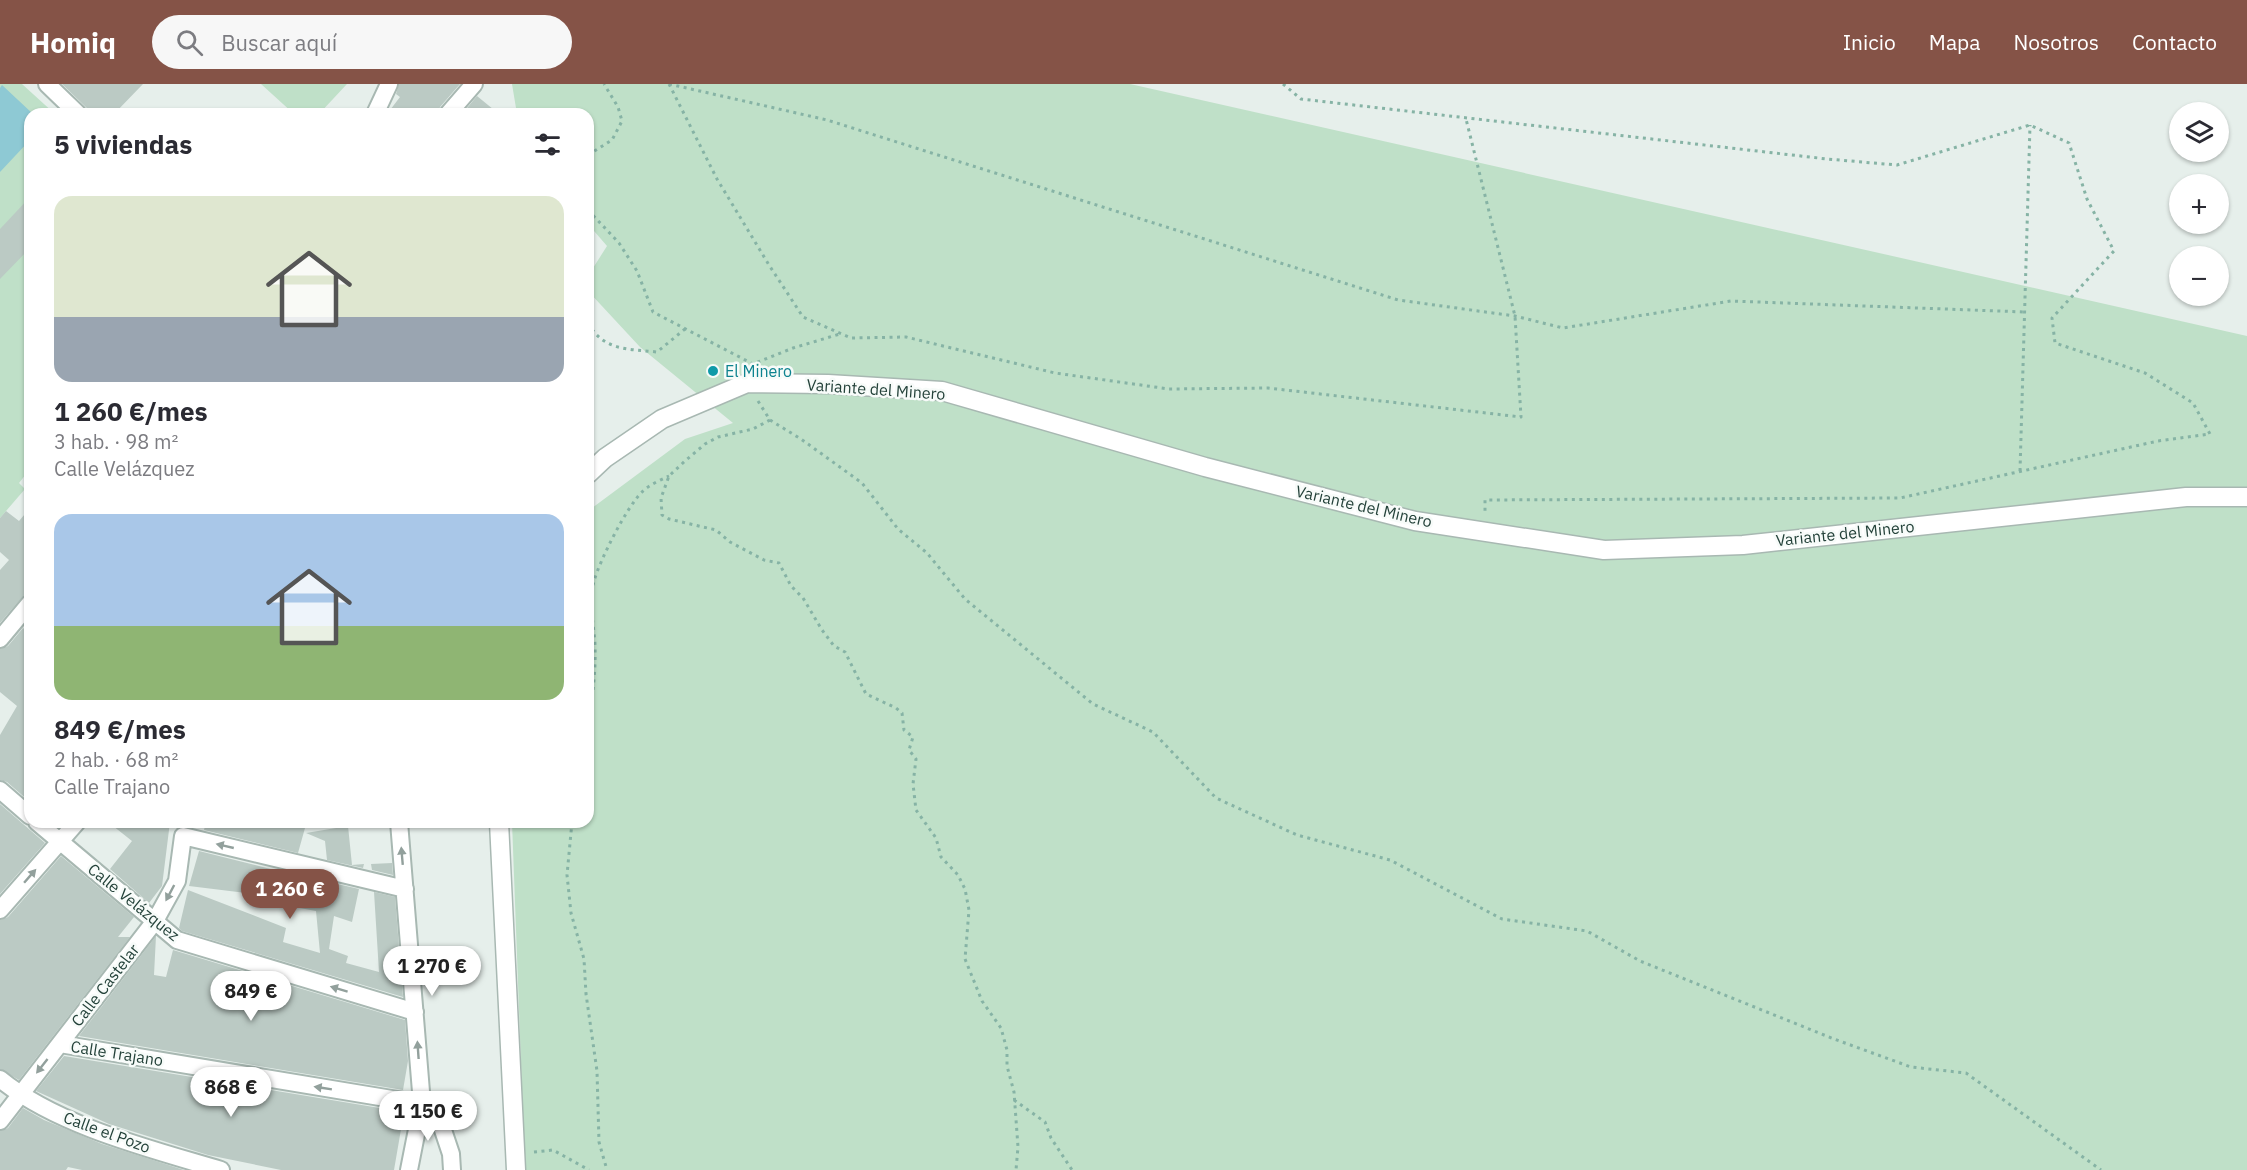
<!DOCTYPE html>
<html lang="es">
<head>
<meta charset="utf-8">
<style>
  :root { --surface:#fff; --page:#f7f7f7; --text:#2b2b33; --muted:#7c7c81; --accent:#855347 }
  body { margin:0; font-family:"IBM Plex Sans",sans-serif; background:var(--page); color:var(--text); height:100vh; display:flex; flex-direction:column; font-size:22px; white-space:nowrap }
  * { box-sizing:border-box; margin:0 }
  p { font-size:20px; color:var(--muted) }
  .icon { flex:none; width:33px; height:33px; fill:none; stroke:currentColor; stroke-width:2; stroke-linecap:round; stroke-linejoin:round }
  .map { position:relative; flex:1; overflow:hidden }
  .drawer { position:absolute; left:24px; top:24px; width:570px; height:720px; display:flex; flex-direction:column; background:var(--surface); border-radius:18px; box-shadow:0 2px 4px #0004 }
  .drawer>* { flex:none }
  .tools { position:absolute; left:2169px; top:18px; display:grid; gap:12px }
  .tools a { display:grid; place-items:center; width:60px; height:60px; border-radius:50%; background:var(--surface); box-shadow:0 2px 4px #0004; font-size:30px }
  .price { position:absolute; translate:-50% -51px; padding:0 14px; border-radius:21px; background:#fff; color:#222; font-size:20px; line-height:39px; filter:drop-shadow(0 2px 3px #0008) }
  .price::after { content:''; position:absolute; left:50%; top:36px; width:18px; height:14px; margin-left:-9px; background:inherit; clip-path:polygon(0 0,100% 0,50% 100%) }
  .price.active { background:var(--accent); color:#fff }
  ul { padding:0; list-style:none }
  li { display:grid; align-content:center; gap:12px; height:318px; padding:0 30px }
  li span { display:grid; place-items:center; height:186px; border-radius:18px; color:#555 }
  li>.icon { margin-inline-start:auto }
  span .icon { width:108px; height:108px; fill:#fffc; stroke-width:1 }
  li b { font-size:26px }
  h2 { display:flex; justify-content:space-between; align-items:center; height:72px; padding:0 30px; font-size:26px }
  header { display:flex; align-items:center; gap:36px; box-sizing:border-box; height:84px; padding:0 30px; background:var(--accent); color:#fff }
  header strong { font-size:28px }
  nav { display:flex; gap:33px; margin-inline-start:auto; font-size:21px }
  .search { width:420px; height:54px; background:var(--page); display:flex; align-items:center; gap:15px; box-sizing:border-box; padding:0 21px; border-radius:33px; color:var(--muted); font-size:22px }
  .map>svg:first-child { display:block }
  .green { fill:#bfe0c8 }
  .water { fill:#8ec9d4 }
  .building { fill:#bbcac4 }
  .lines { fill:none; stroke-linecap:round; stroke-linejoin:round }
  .minor-casing { stroke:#a8b8b2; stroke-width:20 }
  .tertiary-casing { stroke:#a8b8b2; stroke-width:21 }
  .path { stroke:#86b3a5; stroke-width:3; stroke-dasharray:3 4.5; stroke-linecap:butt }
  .minor { stroke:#fff; stroke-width:16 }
  .tertiary { stroke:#fff; stroke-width:18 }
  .oneway { fill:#92a09c }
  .culture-dot { fill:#0f9aa8; stroke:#f7fbf9; stroke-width:2 }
  .labels { text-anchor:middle; stroke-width:5; stroke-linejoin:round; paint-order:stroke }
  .culture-label { font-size:16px; fill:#0d838f; stroke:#f7fbf9; text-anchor:start }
  .street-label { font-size:16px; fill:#24423a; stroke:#f7fbf9 }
</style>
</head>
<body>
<header>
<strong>Homiq</strong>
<div class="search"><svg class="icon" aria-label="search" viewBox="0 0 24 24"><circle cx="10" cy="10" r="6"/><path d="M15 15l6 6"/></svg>Buscar aquí</div>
<nav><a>Inicio</a><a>Mapa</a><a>Nosotros</a><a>Contacto</a></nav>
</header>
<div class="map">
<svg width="2247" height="1086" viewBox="0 0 2247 1086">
  <rect width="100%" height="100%" fill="#e6efeb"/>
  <path class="green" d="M0,0H22L55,30H30V385L19,399L25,405L0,434Z
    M261,0H347L319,30H294Z
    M512,0H1130L2247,252V1086H525L512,738H588V427L685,355L733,339L640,263L588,207V192L607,162L588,140V30H517Z"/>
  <path class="water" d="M2,1L33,30H30V56L0,88V4Z"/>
  <path class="building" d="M62,0H143L114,30H93Z
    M399,0H460L440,23L438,30H387L400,13L396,10Z
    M477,12L499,30H462Z
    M30,113V164L0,195V145Z
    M30,424V504L0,539V486L9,476L0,468V434L6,427L19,437Z
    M23,544L30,550V718L7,698L0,696V651L17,622L0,608V565L8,562Z
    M0,720L45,759L0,810Z
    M108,738H170L162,802L149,819L110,785L132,757Z
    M206,738H285L305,744L298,769L204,746Z
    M348,742L352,781L364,780L363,784L327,776L325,757L306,749Z
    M199,767L330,800L329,798L359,805L352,838L334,832L329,865L348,872L346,879L379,888L374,808L395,813L403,913L182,847L179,844L188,806L286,844L283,858L320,869L316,827L294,823L296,815L189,802Z
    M61,772L134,833L118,853H130L19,996L0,985V836L8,833Z
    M392,779L393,791L372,786L371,780Z
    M156,852L154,891L166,893L173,866L405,936L408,977L403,1006L79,952Z
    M64,972L404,1028L394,1086H281L208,1071L109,1040L36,1007Z
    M23,1024L44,1036L102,1060L184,1086H82L68,1083L66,1086H0V1047L8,1044Z"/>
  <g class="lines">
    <g class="minor-casing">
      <path id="minor" d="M47,0L78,30
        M375,30L389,0
        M448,30L474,0
        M0,555L30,519
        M0,706L30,732
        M37,738L177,856L415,928
        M399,738L422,1020L409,1086
        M0,826L77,738
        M60,960L422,1020L439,1034L451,1070L452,1086
        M0,995C57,1042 151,1065 221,1086
        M0,1037L155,837L177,797L183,752L405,805"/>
    </g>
    <g class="tertiary-casing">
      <path id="tertiary" d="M588,390L605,374L662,335L747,299L828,300L942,307L1205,383L1415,437L1604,466L1743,461L2186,413H2247
        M499,738L516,1086"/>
    </g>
    <path class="path" d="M669,0L827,36L1398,216L1515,232L1563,244L1731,217L2025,228
      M669,0L717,95L769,181L803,233L851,254L906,253L1055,289L1169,305L1268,304L1521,333L1515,232L1466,35
      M1283,0L1301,15L1827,75L1897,81L2030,41L2069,59L2087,115L2114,167L2052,234L2055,259L2145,289L2193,319L2210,350L2158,357L1900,414L1485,416V429
      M588,71L612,56L622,37L618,23L604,0
      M588,126L619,159L637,187L653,228L753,280L793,264L840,250
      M588,239C603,267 629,265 657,268L685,245
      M758,317L770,336L753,345L718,353L705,360L685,377L669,392L661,414L662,431L669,435L716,446L730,458L764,476L779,479L791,502L803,514L822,546L834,562L845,568L866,610L896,624L902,629L904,646L913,653L909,666L916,675L913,700L916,726L936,754L941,773L958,791L965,805L969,826L965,875L982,917L1001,944L1007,966V982L1014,1008L1018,1063L1016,1086
      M770,336L801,355L862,399L898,445L927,469L965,515L1093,620L1153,648L1216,714L1297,751L1390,776L1502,835L1587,847L1640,877L1834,955L1911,983L1966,989L2101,1086
      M2020,387L2030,41
      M588,643C592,616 596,589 595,561C594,540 588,518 594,497C600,476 626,424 642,408C649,401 660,396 669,392
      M572,738L567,791L571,829L584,875L586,910L597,987L599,1058L607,1086
      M1014,1016L1045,1038L1051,1054L1072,1086
      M534,1068L553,1066L589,1086"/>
    <use href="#minor" class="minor"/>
    <use href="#tertiary" class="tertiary"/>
  </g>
  <defs><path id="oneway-solid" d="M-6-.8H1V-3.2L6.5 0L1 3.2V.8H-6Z" transform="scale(1.5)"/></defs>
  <g class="oneway">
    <use href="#oneway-solid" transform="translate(225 762) rotate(-167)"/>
    <use href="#oneway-solid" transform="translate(402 772) rotate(-95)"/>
    <use href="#oneway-solid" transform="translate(30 792) rotate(-49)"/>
    <use href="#oneway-solid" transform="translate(170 809) rotate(118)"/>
    <use href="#oneway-solid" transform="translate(339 905) rotate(-163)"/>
    <use href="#oneway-solid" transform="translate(418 966) rotate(-94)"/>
    <use href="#oneway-solid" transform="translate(42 982) rotate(128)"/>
    <use href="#oneway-solid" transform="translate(323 1004) rotate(-171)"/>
  </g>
  <circle class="culture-dot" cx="713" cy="287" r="6"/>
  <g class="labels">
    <g class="culture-label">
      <text x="725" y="293">El Minero</text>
    </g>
    <g class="street-label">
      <text transform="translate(876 305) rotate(4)" y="6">Variante del Minero</text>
      <text transform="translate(1364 422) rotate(13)" y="6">Variante del Minero</text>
      <text transform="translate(1845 449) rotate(-6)" y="6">Variante del Minero</text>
      <text transform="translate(134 818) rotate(39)" y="6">Calle Velázquez</text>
      <text transform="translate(105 901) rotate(-52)" y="6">Calle Castelar</text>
      <text transform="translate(117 969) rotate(9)" y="6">Calle Trajano</text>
      <text transform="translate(107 1048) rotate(20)" y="6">Calle el Pozo</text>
    </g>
  </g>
</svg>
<div class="tools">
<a><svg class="icon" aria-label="layers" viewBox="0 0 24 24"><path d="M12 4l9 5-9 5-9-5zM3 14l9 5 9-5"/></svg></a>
<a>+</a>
<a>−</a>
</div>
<b class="price active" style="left:290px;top:836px">1 260 €</b>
<b class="price" style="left:432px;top:913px">1 270 €</b>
<b class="price" style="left:251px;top:938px">849 €</b>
<b class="price" style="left:231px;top:1034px">868 €</b>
<b class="price" style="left:428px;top:1058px">1 150 €</b>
<section class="drawer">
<h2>5 viviendas<svg class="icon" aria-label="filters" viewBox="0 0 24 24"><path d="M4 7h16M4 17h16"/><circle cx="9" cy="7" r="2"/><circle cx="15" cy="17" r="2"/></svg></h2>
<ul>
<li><span style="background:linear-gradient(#dfe7d0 65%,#9aa5b1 0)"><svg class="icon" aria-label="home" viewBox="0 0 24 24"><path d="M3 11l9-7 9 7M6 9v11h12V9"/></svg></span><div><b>1 260 €/mes</b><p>3 hab. · 98 m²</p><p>Calle Velázquez</p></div></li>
<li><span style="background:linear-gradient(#a9c7e8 60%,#8fb573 0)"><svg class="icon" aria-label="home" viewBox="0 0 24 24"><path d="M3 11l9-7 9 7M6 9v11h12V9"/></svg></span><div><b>849 €/mes</b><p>2 hab. · 68 m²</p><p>Calle Trajano</p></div></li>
</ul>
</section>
</div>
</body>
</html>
